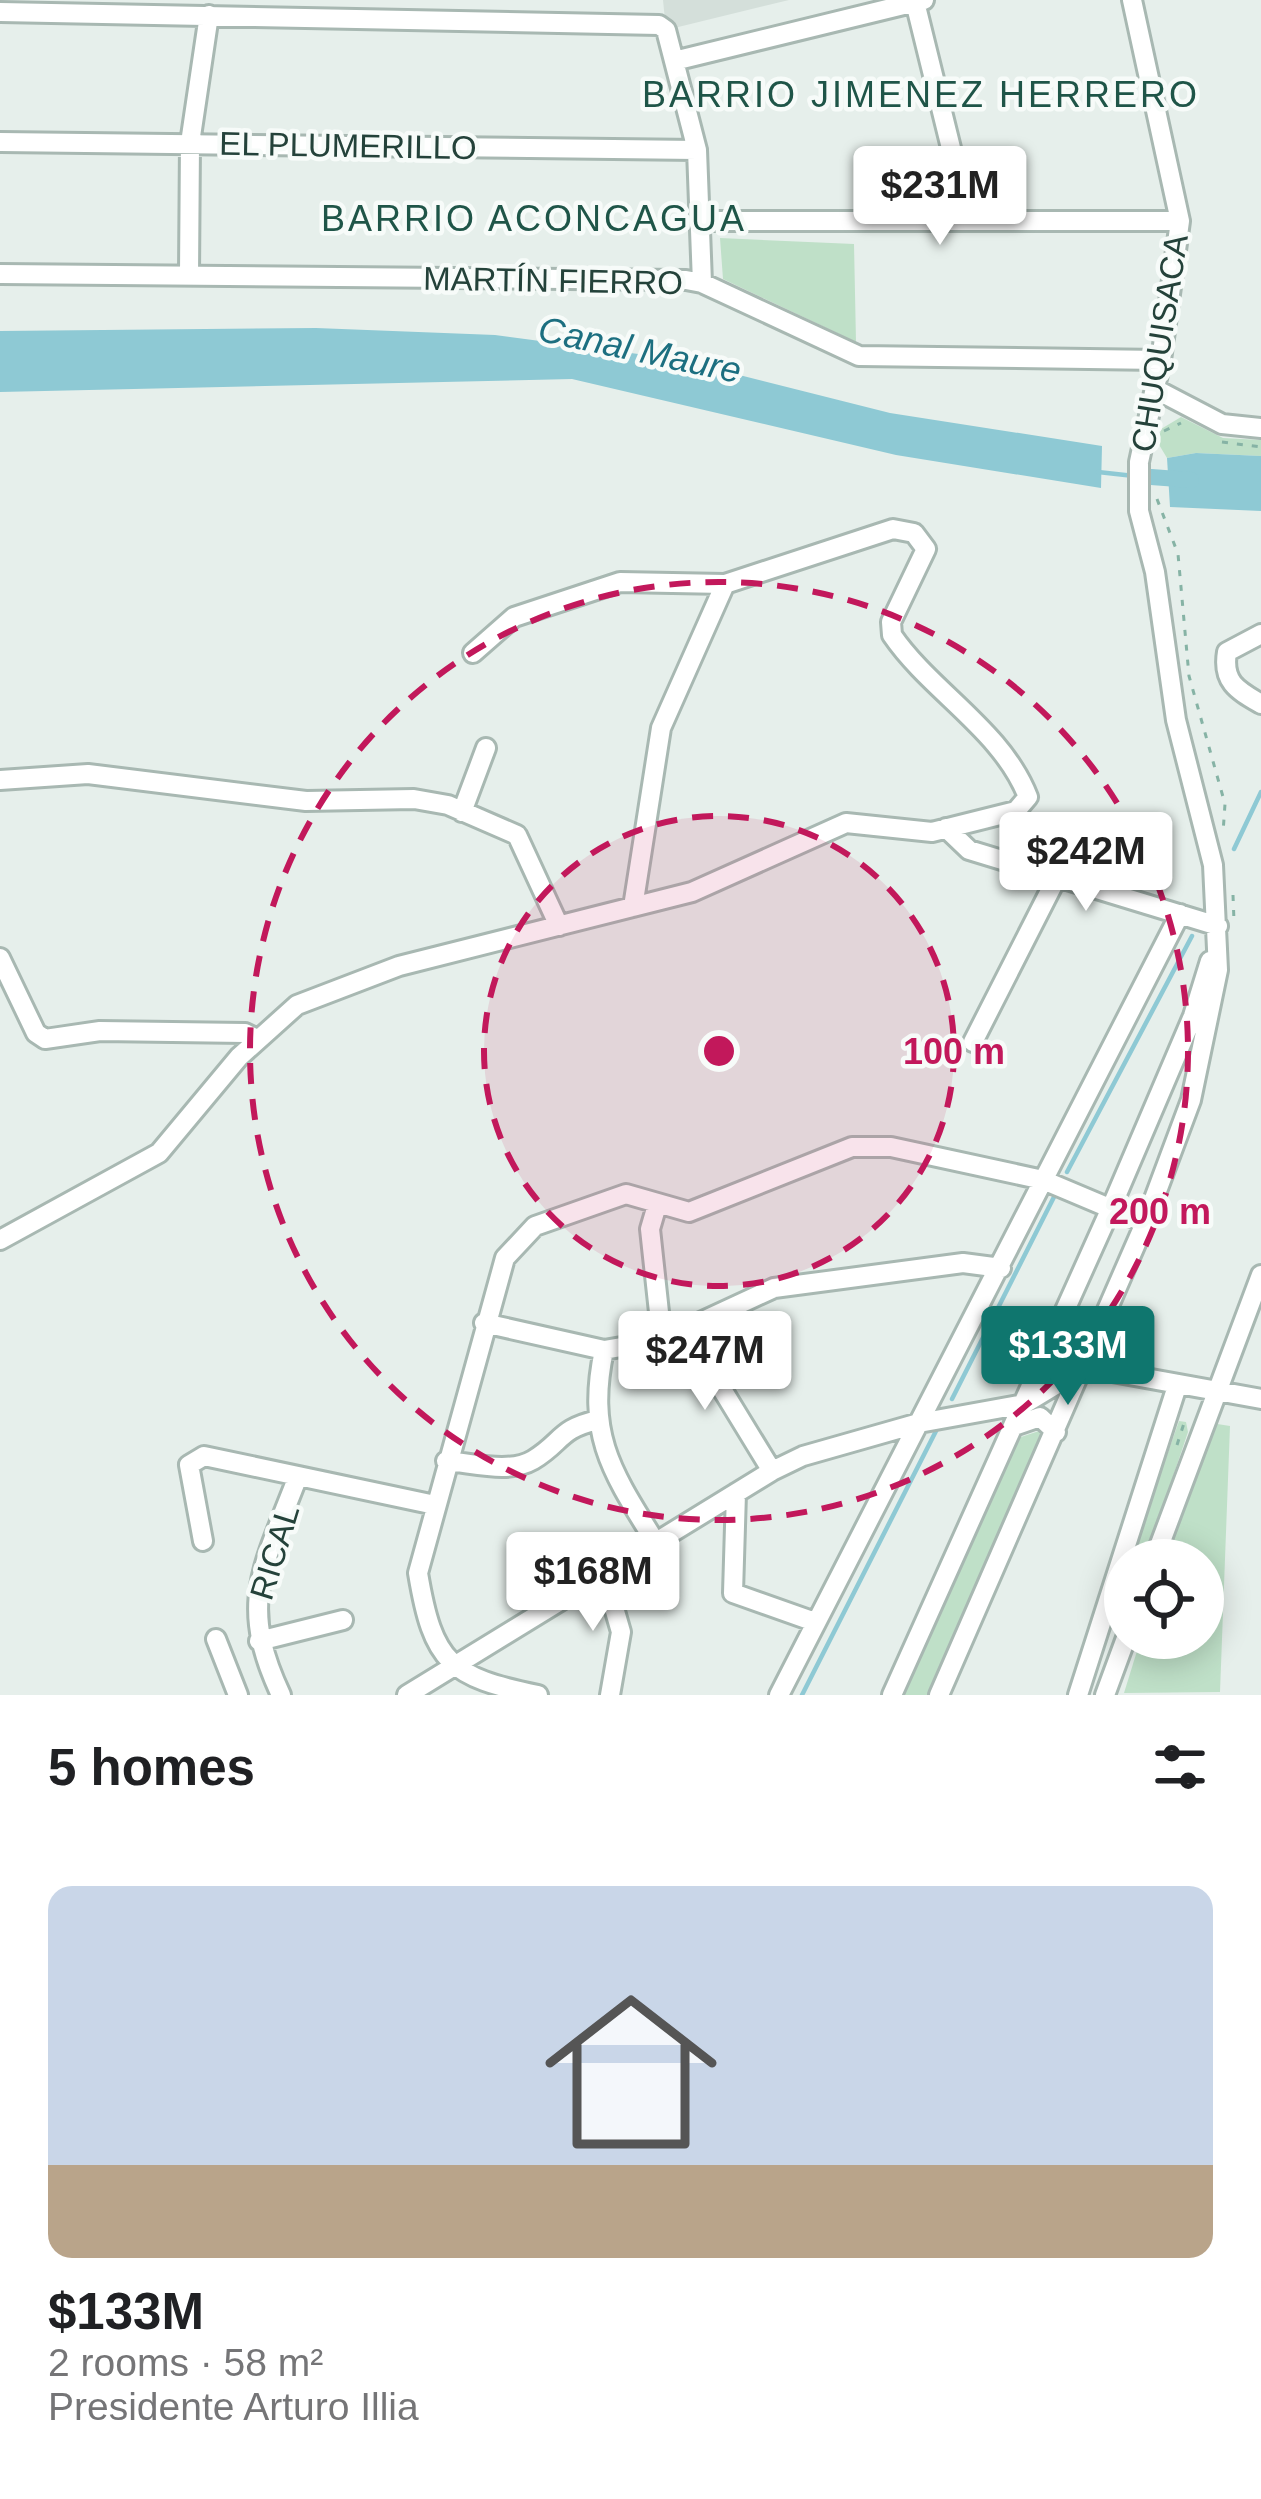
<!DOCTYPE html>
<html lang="en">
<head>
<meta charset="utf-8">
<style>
  :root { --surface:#fff; --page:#f2f2f2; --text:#202124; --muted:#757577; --line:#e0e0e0; --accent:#0f766e }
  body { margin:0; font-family:Arial,sans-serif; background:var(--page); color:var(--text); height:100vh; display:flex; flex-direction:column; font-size:45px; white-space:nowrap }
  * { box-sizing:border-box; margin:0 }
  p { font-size:39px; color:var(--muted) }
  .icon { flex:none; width:66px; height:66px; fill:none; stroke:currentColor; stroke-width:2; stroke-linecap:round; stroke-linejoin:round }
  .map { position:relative; height:1695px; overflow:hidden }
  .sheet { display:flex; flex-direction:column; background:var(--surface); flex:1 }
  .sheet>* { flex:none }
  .controls { position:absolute; left:1104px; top:1539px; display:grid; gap:24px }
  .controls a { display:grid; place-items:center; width:120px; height:120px; border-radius:50%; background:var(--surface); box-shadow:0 6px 30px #0003; font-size:60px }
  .price { position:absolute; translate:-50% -102px; padding:0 27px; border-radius:12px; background:#fff; color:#222; font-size:39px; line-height:78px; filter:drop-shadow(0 3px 6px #0008) }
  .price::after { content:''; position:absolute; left:50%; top:72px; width:36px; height:27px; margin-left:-18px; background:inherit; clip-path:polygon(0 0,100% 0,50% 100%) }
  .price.selected { background:var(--accent); color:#fff }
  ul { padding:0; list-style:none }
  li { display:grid; align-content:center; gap:24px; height:636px; padding:0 48px }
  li+li { border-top:3px solid var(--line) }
  li span { display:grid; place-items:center; height:372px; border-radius:24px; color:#555 }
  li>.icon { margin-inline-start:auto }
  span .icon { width:216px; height:216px; fill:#fffc; stroke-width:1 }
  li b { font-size:51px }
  h2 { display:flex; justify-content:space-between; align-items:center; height:144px; padding:0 48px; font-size:51px }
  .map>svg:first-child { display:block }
  .built { fill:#d4dfda }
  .green { fill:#bfe0c8 }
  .water { fill:#8ec9d4 }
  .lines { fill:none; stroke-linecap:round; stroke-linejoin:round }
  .stream { stroke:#8ec9d4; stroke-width:4.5 }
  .canal { stroke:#8ec9d4; stroke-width:16 }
  .minor-casing { stroke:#a8b8b2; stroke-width:24 }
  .path { stroke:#86b3a5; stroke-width:3; stroke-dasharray:6 9; stroke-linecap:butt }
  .minor { stroke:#fff; stroke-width:18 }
  .ring { fill:none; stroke:#c2185b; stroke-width:6; stroke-dasharray:21 15 }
  .labels { text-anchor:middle; stroke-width:9; stroke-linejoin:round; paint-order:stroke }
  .street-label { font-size:33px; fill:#24423a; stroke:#f7fbf9 }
  .neighbourhood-label { font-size:36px; letter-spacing:3px; fill:#1f5548; stroke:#f7fbf9 }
  .water-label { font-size:36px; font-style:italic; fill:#1c6f80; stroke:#f7fbf9 }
  .centre { fill:#c2185b; stroke:#f7fbf9; stroke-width:6 }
  .ring-label { font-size:36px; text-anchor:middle; font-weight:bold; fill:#c2185b; stroke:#f7fbf9; stroke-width:9; stroke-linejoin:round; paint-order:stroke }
</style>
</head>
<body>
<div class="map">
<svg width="1261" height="1695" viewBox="0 0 1261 1695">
  <rect width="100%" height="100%" fill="#e6efeb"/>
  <path class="built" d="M663,0H789L666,30Z"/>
  <path class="green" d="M720,238L854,244L856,342L723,279Z
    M1181,417L1223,438L1261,440V456L1196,453L1167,458L1158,443L1161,429Z
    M1179,1421L1186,1422L1188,1432L1145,1560H1130Z
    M1211,1423L1230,1426L1220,1692L1124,1693L1141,1638H1203V1560H1167Z
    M1045,1429L927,1695H904L1018,1438Z"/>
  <path class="water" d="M316,328L495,335L676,359L890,413L1102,446L1101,488L896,455L572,379L0,392V331Z
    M1196,453L1261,456V511L1170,507L1167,458Z"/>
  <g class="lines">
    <path class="stream" d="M1098,472L1134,476
      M1234,849L1261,792
      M1067,1172L1192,936
      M952,1399L1055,1195
      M802,1695L936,1431"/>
    <path class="canal" d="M1138,476L1191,480"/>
    <g class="minor-casing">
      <path id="minor" d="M915,2L969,221
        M0,12L659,25L666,30L697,150L702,283
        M674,61L924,0
        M0,142L697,150
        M700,221H1180
        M0,274L686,280L702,283L859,356L1161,360
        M189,274L190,143L209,15
        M1155,389L1222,424L1261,428
        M1261,634L1227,652C1222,682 1237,690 1261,704
        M0,780L88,774L306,801L414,799L448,805L517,835L559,926
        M462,812L486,748
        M946,828L969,850L1218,926
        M633,907L661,728L725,584
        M0,958L36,1033L45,1039L100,1031L245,1033L257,1039
        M973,1042L1057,877
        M657,1205L650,1229L662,1340
        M0,1240L159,1153L239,1057L297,1005L399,966L692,892L846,823L932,832L1016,811L1028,797C1002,730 931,692 892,635L891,622L926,549L914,533L893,529L725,584L620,582L514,617L473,653
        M484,1323L604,1350L662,1340L774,1288L963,1263L1001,1268
        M684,1327L772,1471
        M604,1350C586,1436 612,1472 656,1543
        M1014,1426L1040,1417L1056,1432
        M446,1461C473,1463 509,1474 533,1460C563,1442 558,1429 598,1420
        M736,1493L733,1593L815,1622
        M203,1541L189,1465L204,1456L435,1505
        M1154,1560L1261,1275
        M604,1573L621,1632L610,1695
        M216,1639L238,1695
        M259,1641L343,1620
        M281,1695C237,1602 264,1566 298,1476
        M407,1695L772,1471L803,1456L919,1423L1024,1404L1085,1367L1261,1399
        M538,1695C450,1677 433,1663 418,1573L505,1258L535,1226L626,1194L689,1212L852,1147H891L1043,1180L1145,1223
        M779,1695L1180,914
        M892,1695L1111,1208L1193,1016L1210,961
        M939,1695L1145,1223L1191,1100L1218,970L1213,865L1176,720L1155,572L1139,511V462L1161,360L1180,221L1132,0
        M1078,1695L1177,1386
        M1105,1695L1126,1638"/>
    </g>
    <path class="path" d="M1164,431L1181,423
      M1222,442L1261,447
      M1157,499L1178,554L1189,676L1225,804L1223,833
      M1233,895L1234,921
      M1177,1445L1185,1420"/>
    <use href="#minor" class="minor"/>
  </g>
  <circle cx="719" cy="1051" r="235" fill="#c2185b" fill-opacity=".12"/>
  <g class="ring">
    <circle cx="719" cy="1051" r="235"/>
    <circle cx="719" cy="1051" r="469"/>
  </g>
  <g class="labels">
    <g class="street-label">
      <text transform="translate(348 145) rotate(1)" y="12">EL PLUMERILLO</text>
      <text transform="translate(553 280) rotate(1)" y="12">MARTÍN FIERRO</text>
      <text transform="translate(1159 343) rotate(-81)" y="12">CHUQUISACA</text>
      <text transform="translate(274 1552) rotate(-73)" y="12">RICAL</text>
    </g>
    <g class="neighbourhood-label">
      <text x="921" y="107">BARRIO JIMENEZ HERRERO</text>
      <text x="534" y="231">BARRIO ACONCAGUA</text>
    </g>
    <g class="water-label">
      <text transform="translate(640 349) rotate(12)" y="13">Canal Maure</text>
    </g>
  </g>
  <circle cx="719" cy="1051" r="18" class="centre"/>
  <g class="ring-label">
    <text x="954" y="1064">100 m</text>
    <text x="1160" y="1224">200 m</text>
  </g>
</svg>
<div class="controls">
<a><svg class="icon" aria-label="locate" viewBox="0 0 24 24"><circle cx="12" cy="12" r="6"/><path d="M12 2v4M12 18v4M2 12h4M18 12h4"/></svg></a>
</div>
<b class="price" style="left:940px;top:248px">$231M</b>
<b class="price" style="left:1086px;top:914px">$242M</b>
<b class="price selected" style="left:1068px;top:1408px">$133M</b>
<b class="price" style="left:705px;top:1413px">$247M</b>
<b class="price" style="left:593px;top:1634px">$168M</b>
</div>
<section class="sheet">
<h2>5 homes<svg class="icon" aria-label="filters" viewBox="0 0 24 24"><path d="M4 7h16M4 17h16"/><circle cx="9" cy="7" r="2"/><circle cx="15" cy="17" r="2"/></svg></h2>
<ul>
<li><span style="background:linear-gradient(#c9d6e8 75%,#b9a48a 0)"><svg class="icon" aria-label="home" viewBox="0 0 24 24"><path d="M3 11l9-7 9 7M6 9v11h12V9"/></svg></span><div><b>$133M</b><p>2 rooms · 58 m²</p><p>Presidente Arturo Illia</p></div></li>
</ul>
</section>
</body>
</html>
